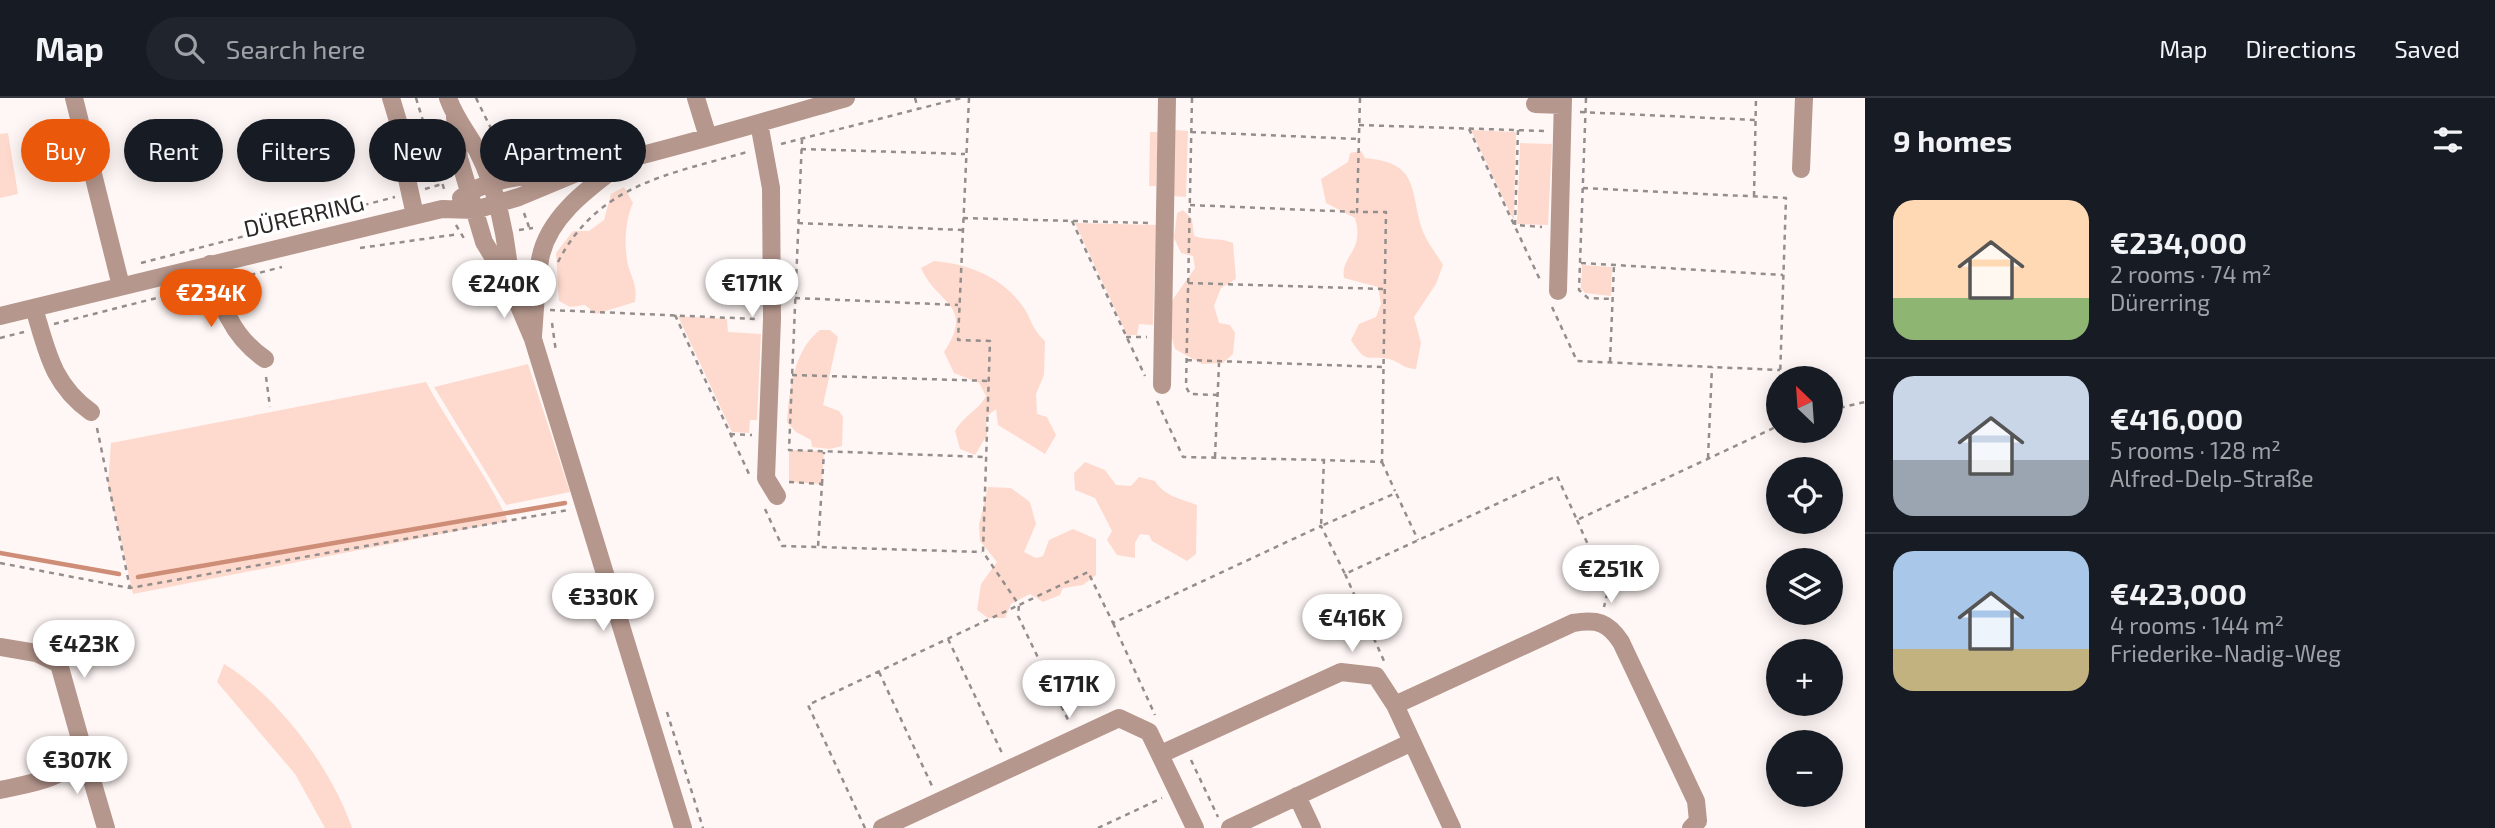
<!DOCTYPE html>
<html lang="en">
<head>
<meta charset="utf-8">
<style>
  :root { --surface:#171b24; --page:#20242c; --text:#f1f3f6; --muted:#9ea1a6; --line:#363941; --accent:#ea580c }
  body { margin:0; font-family:"Exo 2",sans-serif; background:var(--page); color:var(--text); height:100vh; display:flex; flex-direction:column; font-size:26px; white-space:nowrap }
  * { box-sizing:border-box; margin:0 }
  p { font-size:23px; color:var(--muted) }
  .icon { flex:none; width:38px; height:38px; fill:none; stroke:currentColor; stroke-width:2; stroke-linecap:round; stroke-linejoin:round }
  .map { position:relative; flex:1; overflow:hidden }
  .details { display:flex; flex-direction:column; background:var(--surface); width:630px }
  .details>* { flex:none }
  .banner { position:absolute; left:21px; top:21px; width:665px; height:63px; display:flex; gap:14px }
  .needle { width:46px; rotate:335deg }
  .fabs { position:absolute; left:1766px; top:268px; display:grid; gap:14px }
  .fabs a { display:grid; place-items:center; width:77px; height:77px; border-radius:50%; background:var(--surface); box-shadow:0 4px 18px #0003; font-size:35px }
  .price { position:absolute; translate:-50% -60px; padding:0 16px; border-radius:24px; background:#fff; color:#222; font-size:23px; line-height:46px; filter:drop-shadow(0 2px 4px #0008) }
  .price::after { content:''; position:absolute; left:50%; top:42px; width:21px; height:16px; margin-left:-10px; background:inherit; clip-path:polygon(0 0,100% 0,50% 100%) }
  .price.on { background:var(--accent); color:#fff }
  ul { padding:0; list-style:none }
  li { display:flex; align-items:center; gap:21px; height:175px; padding:0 28px }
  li+li { border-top:2px solid var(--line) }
  li span { display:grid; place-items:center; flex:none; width:196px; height:140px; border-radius:21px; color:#555 }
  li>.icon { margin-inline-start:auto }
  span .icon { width:84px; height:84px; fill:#fffc; stroke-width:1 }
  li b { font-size:30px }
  h2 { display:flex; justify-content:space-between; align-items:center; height:84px; padding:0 28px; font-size:30px }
  .tag { padding:0 24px; border-radius:32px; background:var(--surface); box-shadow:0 4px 18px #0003; font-size:24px; line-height:63px }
  .tag.on { background:var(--accent); color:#fff }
  header { display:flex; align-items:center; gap:42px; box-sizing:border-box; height:98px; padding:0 35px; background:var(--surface); border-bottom:2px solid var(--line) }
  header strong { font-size:33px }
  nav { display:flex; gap:38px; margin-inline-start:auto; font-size:24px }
  .search { width:490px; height:63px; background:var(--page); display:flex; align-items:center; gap:18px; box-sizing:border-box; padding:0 24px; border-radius:38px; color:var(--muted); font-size:26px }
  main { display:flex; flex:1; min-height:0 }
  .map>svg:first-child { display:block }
  .green { fill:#fedace }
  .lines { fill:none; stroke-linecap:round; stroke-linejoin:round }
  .stream { stroke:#ce8d77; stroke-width:4.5 }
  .path { stroke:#938d8b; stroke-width:2.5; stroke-dasharray:5 5; stroke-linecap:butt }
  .minor { stroke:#b5978d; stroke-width:18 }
  .labels { text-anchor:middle; stroke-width:7; stroke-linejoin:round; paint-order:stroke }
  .street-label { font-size:23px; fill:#2b2726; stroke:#fff }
</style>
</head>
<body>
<header>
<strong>Map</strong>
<div class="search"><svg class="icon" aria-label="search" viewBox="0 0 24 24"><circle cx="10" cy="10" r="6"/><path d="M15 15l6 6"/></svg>Search here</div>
<nav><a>Map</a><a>Directions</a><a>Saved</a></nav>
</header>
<main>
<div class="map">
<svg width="1865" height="730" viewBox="0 0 1865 730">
  <rect width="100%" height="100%" fill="#fff7f5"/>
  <path class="green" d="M1175,32L1188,33L1186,99L1172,98Z
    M1471,32L1516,34L1514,123Z
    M1150,34H1158L1156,88H1149Z
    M8,35L18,96L0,100V36Z
    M1520,45L1552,46L1548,127L1517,126Z
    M1361,53L1365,60C1417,65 1410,87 1421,128C1425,142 1436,155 1443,167L1436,186L1414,219L1421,245L1416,271C1404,271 1400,264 1389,261C1366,257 1367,267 1351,242L1359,226L1376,219L1381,206L1378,189L1344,180C1340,158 1365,154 1355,120L1326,105L1321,81L1348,64L1350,55Z
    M624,89L633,105C626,120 624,144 627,161C629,178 638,184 635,204L596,216L585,207L570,209L559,203L556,155L573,133H589L604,122L611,96Z
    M1183,112L1192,121L1194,138C1208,143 1219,139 1233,145L1236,181L1221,190L1214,208L1219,225L1230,227L1235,235L1233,256L1223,265L1202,266L1175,251L1166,219L1173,201L1195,170L1193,158L1181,155L1174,140L1177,115Z
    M1075,125L1156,127L1153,227L1139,226L1137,237H1127Z
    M934,163C968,166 1000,178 1021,206C1032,220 1030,229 1045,243L1044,277L1036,296L1037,316L1047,319L1056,337L1045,356L998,327L996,311L986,319L987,337L975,357L960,351L955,333C966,315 977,314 986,298L979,285L954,275L944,254C975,206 938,208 921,170Z
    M1582,167L1612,169L1611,198L1585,195L1581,190Z
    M678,218L727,221L728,234L761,236L757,322H750L749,335L732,334Z
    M820,232H830L838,239L823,307L839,313L843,319L842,348L830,351L812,349L811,342L796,334L787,324C789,293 794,251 820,232Z
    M528,266L570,394L506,407L434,289Z
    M426,284C452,332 485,373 508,423L133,496L108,386L111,345Z
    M789,352L824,353L822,386L789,384Z
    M1085,364L1105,372L1116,387L1131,388L1139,379L1155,383C1164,398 1181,401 1197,407L1196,456L1187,463L1152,443L1149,437L1140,436L1135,445V460L1117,457L1107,442L1112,433L1095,400L1075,392L1074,375Z
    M988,389L1011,390L1030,404L1036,426L1024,454L1036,460L1043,458L1049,442L1073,431L1096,441V477L1083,487L1063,490L1060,497L1043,504L1030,496L1011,506L1005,520H988L977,512L981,486L997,464L980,443L979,427Z
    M224,566C278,598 332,671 352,730H325L295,676L217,584Z"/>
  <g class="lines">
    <path class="stream" d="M0,455L119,476
      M138,479L565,405"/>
    <path class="path" d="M416,0L445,94
      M476,0L508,65
      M915,0L918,11
      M969,0L958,242L990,243L983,454L1019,507L1088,474L1113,525L1321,428L1345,476L1557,378L1577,422L1778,328
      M1192,0L1186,289L1190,296L1217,297
      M1360,0L1357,114H1386L1382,364L1324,362L1321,428L1396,395L1418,442
      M1586,0L1579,192L1588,200L1612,201
      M1580,14L1755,22
      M1359,27L1545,33
      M1469,31L1541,184
      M1518,32L1515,127L1542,129
      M1191,34L1359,41
      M802,41L789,352L986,359
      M781,46L961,0
      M801,51L965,56
      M427,70L439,71L444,68
      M1583,90L1786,100L1780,280
      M425,91L442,86
      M1754,98L1756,0
      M1190,107L1357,114
      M524,115L529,129
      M963,120L1148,125
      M1072,123L1145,278
      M798,125L962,132
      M456,127L465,142
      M519,132L533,130
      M360,150L459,136
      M558,164C598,86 670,76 747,54
      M141,165L395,99
      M1581,165L1783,177
      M231,182L282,169
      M1188,185L1384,191
      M795,200L958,207
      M1552,209L1577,263L1780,272
      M550,212L756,221
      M675,217L749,376
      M552,225L556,254
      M54,226L200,189
      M1126,239H1147
      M0,240L24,234
      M1187,262L1383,269
      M1610,264L1614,167
      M792,277L991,283
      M266,279L270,309
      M1157,303L1183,359L1324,362
      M1830,312L1865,304
      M97,330L130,490
      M730,336L752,337
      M1215,359L1219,265
      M1708,360L1712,269
      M1382,364L1395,393
      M789,384L822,386L818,449L982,454
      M822,386L824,354
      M765,411L782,448L818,449
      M1577,422L1608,492L1604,509
      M0,465L130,490L568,412
      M1345,476L1384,563
      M1113,525L1155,617
      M948,541L1002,655
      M879,574L932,688
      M667,614L703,730
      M1191,662L1218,719
      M865,730L808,607L1019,507L1018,518L1069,624
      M1098,730L1162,700"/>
    <path class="minor" d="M74,0L121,188
      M391,0L411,66L407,81L415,117
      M448,0C455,20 467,34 477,52C497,91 507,140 510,183
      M696,0L708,39
      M1535,6L1562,7
      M455,19L459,60L484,144L510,187L533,241L683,730
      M759,25L771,90L772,221L766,380L777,398
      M1801,71L1804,0
      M461,100C493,74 555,78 594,69C679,49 762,24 846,0
      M210,166C220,205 231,238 265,261
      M1558,193L1563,0
      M34,210C47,253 52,286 91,314
      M0,218L442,111L475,112L519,99L591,69
      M533,238C535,213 536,187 540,162C547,119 590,89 622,65
      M1162,287L1167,0
      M0,549L36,555L59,566L84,655C63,682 32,685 0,692
      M1395,607L1573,525C1597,521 1608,524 1621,544L1696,703L1698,723L1691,730
      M84,655L106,730
      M1161,656L1341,574L1376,578L1395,607L1452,730
      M1297,698L1312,730
      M882,730L1119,620L1149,634L1195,730
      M1230,730L1412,644"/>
  </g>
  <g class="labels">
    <g class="street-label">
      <text transform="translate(304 118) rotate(-13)" y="8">DÜRERRING</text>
    </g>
  </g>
</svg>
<div class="fabs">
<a><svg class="needle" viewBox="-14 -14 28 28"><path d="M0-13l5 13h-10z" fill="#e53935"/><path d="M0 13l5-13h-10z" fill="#9ea1a6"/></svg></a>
<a><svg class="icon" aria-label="locate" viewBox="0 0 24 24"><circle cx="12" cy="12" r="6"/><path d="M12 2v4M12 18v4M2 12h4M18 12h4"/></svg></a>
<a><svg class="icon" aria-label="layers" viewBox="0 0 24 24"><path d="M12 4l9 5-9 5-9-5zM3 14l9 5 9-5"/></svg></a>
<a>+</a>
<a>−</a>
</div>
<b class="price" style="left:752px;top:221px">€171K</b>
<b class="price" style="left:504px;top:222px">€240K</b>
<b class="price on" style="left:211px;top:231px">€234K</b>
<b class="price" style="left:1611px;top:507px">€251K</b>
<b class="price" style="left:603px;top:535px">€330K</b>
<b class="price" style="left:1352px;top:556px">€416K</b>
<b class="price" style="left:84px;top:582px">€423K</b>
<b class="price" style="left:1069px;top:622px">€171K</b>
<b class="price" style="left:77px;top:698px">€307K</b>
<div class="banner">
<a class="tag on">Buy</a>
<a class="tag">Rent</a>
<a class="tag">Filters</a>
<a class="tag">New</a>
<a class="tag">Apartment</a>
</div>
</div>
<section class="details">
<h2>9 homes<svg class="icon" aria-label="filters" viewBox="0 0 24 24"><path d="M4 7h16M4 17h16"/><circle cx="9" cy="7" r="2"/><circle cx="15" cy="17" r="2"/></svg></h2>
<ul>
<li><span style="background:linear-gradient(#ffd9b3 70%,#8fb573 0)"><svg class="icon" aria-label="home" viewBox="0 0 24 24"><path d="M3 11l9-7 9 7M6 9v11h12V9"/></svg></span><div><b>€234,000</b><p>2 rooms · 74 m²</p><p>Dürerring</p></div></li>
<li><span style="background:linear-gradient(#c9d6e8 60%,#9aa5b1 0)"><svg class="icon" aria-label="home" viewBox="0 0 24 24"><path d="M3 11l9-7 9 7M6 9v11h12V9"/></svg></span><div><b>€416,000</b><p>5 rooms · 128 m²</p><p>Alfred-Delp-Straße</p></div></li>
<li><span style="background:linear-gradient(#a9c7e8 70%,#c2b280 0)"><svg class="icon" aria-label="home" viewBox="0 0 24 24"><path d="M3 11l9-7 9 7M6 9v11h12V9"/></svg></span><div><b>€423,000</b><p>4 rooms · 144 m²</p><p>Friederike-Nadig-Weg</p></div></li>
</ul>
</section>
</main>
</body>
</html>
